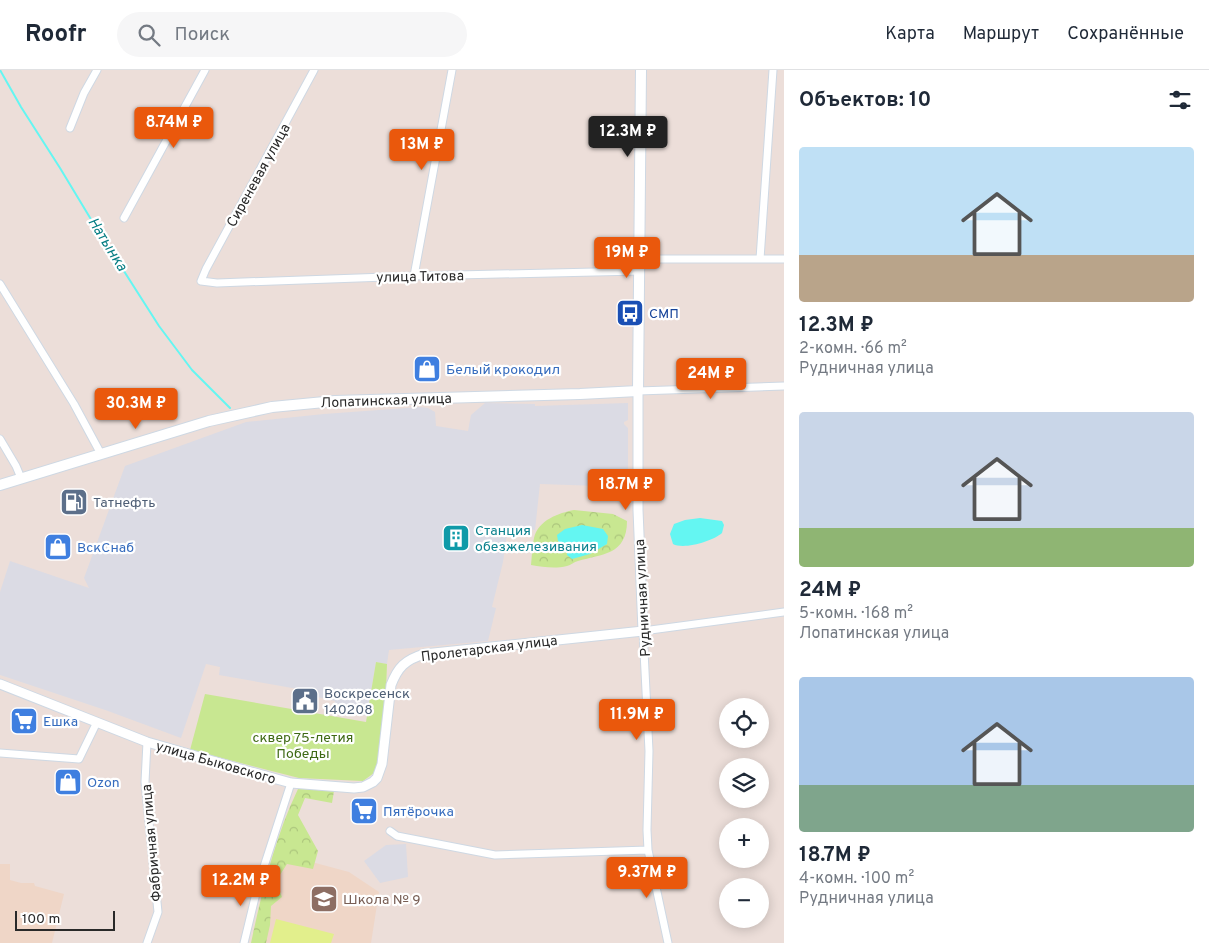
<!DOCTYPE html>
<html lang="ru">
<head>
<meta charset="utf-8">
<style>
  :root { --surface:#fff; --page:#f6f6f7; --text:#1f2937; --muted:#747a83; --line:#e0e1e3; --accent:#ea580c }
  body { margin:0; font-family:Overpass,sans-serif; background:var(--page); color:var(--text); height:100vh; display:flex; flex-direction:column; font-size:19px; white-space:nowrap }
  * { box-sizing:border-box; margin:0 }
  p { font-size:16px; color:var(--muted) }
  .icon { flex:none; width:28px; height:28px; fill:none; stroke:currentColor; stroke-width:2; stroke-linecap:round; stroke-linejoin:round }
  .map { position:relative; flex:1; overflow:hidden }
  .side { display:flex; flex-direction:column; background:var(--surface); width:425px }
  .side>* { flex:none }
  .buttons { position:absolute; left:719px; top:628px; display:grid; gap:10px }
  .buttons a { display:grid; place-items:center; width:50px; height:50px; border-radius:50%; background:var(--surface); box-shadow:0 2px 12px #0003; font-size:25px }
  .scale { position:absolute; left:15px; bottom:12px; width:100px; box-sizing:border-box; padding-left:5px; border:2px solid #292929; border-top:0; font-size:14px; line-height:18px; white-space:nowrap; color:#292929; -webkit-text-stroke:4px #fff; paint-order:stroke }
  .price { position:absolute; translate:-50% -42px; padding:0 11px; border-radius:5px; background:var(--accent); color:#fff; font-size:16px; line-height:32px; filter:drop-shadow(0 1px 2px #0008) }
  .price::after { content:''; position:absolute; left:50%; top:30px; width:15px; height:11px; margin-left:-8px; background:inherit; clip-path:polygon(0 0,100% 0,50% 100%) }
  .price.active { background:#222; color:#fff }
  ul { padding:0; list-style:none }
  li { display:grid; align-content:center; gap:10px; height:265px; padding:0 15px }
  li span { display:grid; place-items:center; height:155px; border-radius:5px; color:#555 }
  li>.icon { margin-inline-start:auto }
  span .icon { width:90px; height:90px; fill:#fffc; stroke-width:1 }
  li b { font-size:21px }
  h2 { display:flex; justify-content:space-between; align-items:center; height:60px; padding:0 15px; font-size:21px }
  header { display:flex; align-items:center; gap:30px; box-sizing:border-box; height:70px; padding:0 25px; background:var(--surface); border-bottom:1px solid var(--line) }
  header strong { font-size:24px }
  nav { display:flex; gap:28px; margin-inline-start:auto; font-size:18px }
  .search { width:350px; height:45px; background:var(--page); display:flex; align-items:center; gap:12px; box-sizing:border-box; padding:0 18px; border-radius:28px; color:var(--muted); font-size:19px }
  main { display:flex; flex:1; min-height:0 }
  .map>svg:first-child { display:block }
  .industrial { fill:#dbdbe4 }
  .education { fill:#efd6c7 }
  .forest { fill:url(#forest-crowns) }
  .park { fill:#c8e791 }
  .pitch { fill:#e2ef8c }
  .water { fill:#64f6f2 }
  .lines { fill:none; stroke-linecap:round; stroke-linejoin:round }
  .stream { stroke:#64f6f2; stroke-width:2 }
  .minor-casing { stroke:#ced8e3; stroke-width:9 }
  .tertiary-casing { stroke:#ced8e3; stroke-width:11 }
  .secondary-casing { stroke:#ced8e3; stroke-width:12 }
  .minor { stroke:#fff; stroke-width:7 }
  .tertiary { stroke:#fff; stroke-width:9 }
  .secondary { stroke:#fff; stroke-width:10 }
  .labels { text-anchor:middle; stroke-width:4.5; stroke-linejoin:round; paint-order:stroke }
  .street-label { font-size:14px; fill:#292929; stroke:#fff }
  .transit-label { font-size:14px; fill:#164399; stroke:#fff; text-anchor:start }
  .shop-label { font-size:14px; fill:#366cbe; stroke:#fff; text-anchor:start }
  .service-label { font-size:14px; fill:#4e5e75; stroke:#fff; text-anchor:start }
  .culture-label { font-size:14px; fill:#0d838f; stroke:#fff; text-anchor:start }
  .park-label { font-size:14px; fill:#3f6a15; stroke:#fff }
  .education-label { font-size:14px; fill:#785e54; stroke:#fff; text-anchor:start }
  .water-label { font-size:15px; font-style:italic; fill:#077e84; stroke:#fff }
</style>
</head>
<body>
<header>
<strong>Roofr</strong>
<div class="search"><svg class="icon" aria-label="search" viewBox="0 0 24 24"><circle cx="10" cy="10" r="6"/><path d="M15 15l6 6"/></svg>Поиск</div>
<nav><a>Карта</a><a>Маршрут</a><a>Сохранённые</a></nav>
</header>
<main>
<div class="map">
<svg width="784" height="873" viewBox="0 0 784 873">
  <defs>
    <pattern id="forest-crowns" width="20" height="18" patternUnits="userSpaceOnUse" patternTransform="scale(1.25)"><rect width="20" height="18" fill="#c8e791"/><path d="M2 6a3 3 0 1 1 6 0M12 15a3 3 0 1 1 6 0" fill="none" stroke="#acc67d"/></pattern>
  </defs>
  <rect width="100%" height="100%" fill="#ecded9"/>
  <path class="industrial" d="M485,333L535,334V336L628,333V350L624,352V354L628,358V417L540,414L535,460L508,456L503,492L492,537L496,538L488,571L389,580L387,594L376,592L367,646L334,638L335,631L309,625V621L219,605L220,597L206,594L181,668L108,641L0,605V522L10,491L89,518L84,508L125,396L246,352L324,344L420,337L428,338L435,342L436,356L468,361L471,345Z
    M406,774L408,807L380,813L364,791L386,775Z"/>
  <path class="education" d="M282,784L349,802L379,822L371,873H260Z
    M0,794H10V810L21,813H34L35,816L64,824L52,873H0Z"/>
  <path class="forest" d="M574,440L613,444L627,451C627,485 602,484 578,491C574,492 571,495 567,496C555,499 543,497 531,495C532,486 532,476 534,468C538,450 559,443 574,440Z
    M298,719L334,721L332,733L305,728L298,745L318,781L313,799L287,794L276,811L282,827L271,836L270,855L266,873H251C262,821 275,767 298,719Z"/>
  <path class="park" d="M376,592L387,594L385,646L378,700L363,711L299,708L190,680L205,624L366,652Z"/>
  <path class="pitch" d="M276,849L334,864L331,873H270Z"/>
  <path class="water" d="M700,448L722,451L724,455L722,463C713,471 684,480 673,474L670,464L674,454L685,450Z
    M582,455L603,459L608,466L607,474L590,484L572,489L567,485V479L558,471L557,465L565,459Z"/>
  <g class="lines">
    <path class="stream" d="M0,0L21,37L60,98L92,151L159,256L192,300L230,338"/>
    <g class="minor-casing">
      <path id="minor" d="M314,0L206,199L201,211L217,213L414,206L639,201
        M70,58L84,23L97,0
        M124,148L205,0
        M640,189H760L773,0
        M760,189H784
        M414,206L452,0
        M0,214L74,334L101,384
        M638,321L784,316
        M0,369L16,396L21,408
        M147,672L145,712L158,842L147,873
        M0,683L79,689L97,652
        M390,761L397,766L495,785L648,780
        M244,873L258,815L291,713
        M668,873L648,780L647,760L649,681L643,561L784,542"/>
    </g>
    <g class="tertiary-casing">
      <path id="tertiary" d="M0,614L147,672L244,700L291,713L354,718L363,717L373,712L377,708L382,694L391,615C398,597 405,590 424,584L643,561L638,440V321"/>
    </g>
    <g class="secondary-casing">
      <path id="secondary" d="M0,415L209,351L272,337L335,331L580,324L638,321L641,0"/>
    </g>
    <use href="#minor" class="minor"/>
    <use href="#tertiary" class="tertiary"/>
    <use href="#secondary" class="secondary"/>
  </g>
  <defs>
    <g id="bus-square" transform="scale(1.4375)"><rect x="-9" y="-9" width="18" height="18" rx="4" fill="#1a4fb4" stroke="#fff"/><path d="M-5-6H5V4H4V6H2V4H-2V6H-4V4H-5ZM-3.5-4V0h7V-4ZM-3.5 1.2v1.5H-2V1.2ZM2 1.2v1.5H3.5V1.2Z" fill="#fff"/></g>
    <g id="shop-square" transform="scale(1.4375)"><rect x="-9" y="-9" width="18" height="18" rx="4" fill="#3f7fe0" stroke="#fff"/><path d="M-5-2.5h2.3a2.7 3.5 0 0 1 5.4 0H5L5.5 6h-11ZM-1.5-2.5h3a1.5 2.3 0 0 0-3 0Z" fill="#fff"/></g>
    <g id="fuel-square" transform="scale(1.4375)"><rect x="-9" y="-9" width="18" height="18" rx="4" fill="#5c6f8a" stroke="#fff"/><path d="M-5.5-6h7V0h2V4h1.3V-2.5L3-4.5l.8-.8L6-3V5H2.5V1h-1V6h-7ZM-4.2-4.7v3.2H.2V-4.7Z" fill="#fff"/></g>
    <g id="building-square" transform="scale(1.4375)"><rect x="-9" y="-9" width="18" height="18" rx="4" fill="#0f9aa8" stroke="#fff"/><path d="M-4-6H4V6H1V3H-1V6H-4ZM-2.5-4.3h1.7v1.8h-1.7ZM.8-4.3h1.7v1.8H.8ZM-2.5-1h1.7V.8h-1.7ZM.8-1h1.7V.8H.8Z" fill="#fff"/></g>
    <g id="civic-square" transform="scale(1.4375)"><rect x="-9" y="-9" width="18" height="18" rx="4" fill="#5c6f8a" stroke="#fff"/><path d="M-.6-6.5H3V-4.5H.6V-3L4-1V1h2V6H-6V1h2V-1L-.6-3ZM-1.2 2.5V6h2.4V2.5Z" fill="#fff"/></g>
    <g id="supermarket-square" transform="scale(1.4375)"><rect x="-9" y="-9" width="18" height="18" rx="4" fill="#3f7fe0" stroke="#fff"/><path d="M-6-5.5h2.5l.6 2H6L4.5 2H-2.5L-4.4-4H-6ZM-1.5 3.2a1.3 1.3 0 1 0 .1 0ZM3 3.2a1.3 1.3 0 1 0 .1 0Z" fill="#fff"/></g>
    <g id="school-square" transform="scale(1.4375)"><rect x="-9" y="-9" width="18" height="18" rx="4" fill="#8d6e63" stroke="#fff"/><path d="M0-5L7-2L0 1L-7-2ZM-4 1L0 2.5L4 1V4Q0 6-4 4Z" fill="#fff"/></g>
  </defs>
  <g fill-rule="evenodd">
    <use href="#bus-square" x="630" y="243"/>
    <use href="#shop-square" x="427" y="299"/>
    <use href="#fuel-square" x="74" y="432"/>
    <use href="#building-square" x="456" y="468"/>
    <use href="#shop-square" x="58" y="477"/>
    <use href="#civic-square" x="305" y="631"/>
    <use href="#supermarket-square" x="24" y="651"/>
    <use href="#shop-square" x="68" y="712"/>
    <use href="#supermarket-square" x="364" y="741"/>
    <use href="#school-square" x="324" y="829"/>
  </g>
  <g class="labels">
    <g class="street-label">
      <text transform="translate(258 105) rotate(-61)" y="5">Сиреневая улица</text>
      <text transform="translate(420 206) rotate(-1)" y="5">улица Титова</text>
      <text transform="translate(386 330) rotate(-2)" y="5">Лопатинская улица</text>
      <text transform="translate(642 528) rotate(-93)" y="5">Рудничная улица</text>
      <text transform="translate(489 578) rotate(-7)" y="5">Пролетарская улица</text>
      <text transform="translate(216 692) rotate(16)" y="5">улица Быковского</text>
      <text transform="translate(151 773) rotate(-95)" y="5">Фабричная улица</text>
    </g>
    <g class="transit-label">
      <text x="649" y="248">СМП</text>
    </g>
    <g class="shop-label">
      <text x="446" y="304">Белый крокодил</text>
      <text x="77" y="482">ВскСнаб</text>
      <text x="43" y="656">Ешка</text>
      <text x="87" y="717">Ozon</text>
      <text x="383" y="746">Пятёрочка</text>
    </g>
    <g class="service-label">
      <text x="93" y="437">Татнефть</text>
      <text x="324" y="628">Воскресенск<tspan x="324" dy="16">140208</tspan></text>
    </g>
    <g class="culture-label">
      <text x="475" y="465">Станция<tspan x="475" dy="16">обезжелезивания</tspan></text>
    </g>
    <g class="park-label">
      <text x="303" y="672">сквер 75-летия<tspan x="303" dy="16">Победы</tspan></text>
    </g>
    <g class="education-label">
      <text x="343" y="834">Школа № 9</text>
    </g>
    <g class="water-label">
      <text transform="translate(108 174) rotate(58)" y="5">Натынка</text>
    </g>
  </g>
</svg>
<div class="buttons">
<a><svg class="icon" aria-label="locate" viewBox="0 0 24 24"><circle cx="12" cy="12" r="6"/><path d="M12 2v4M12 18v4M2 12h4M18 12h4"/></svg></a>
<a><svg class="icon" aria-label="layers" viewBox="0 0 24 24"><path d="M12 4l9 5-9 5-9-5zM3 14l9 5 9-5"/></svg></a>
<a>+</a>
<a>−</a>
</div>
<div class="scale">100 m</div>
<b class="price" style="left:174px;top:79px">8.74M ₽</b>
<b class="price active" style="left:628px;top:88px">12.3M ₽</b>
<b class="price" style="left:422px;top:101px">13M ₽</b>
<b class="price" style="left:627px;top:209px">19M ₽</b>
<b class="price" style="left:711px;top:330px">24M ₽</b>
<b class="price" style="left:136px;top:360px">30.3M ₽</b>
<b class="price" style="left:626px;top:441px">18.7M ₽</b>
<b class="price" style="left:637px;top:671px">11.9M ₽</b>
<b class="price" style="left:647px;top:829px">9.37M ₽</b>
<b class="price" style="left:241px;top:837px">12.2M ₽</b>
</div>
<section class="side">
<h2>Объектов: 10<svg class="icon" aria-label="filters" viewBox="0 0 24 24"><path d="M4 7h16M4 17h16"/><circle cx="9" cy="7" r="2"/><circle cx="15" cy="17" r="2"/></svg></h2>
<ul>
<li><span style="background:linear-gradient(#bfe0f5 70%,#b9a48a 0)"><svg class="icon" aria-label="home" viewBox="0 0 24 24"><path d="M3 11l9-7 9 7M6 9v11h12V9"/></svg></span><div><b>12.3M ₽</b><p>2-комн. · 66 m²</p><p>Рудничная улица</p></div></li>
<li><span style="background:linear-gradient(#c9d6e8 75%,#8fb573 0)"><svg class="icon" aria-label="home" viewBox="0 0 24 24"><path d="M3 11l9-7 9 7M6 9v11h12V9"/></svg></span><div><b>24M ₽</b><p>5-комн. · 168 m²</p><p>Лопатинская улица</p></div></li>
<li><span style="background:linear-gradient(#a9c7e8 70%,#7fa58c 0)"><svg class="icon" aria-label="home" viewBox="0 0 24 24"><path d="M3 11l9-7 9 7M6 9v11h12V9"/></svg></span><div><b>18.7M ₽</b><p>4-комн. · 100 m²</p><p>Рудничная улица</p></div></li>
</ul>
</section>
</main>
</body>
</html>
